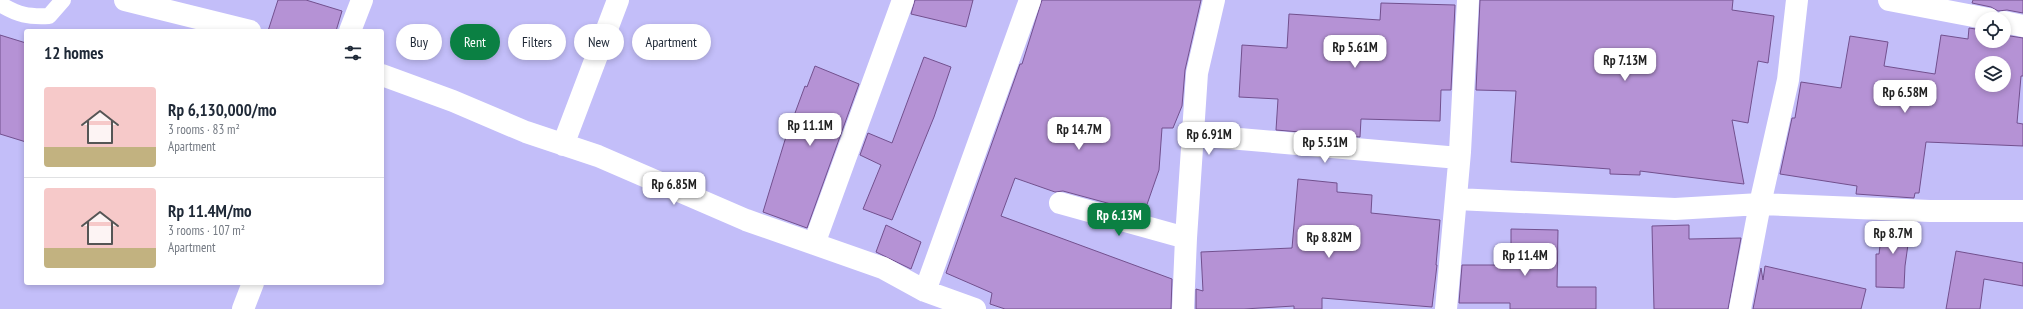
<!DOCTYPE html>
<html lang="en">
<head>
<meta charset="utf-8">
<style>
  :root { --surface:#fff; --page:#f2f2f3; --text:#1f2937; --muted:#747a83; --line:#e0e1e3; --accent:#0b8043 }
  body { margin:0; font-family:"PT Sans Narrow",sans-serif; background:var(--page); color:var(--text); height:100vh; display:flex; flex-direction:column; font-size:15px; white-space:nowrap }
  * { box-sizing:border-box; margin:0 }
  p { font-size:13px; color:var(--muted) }
  .icon { flex:none; width:22px; height:22px; fill:none; stroke:currentColor; stroke-width:2; stroke-linecap:round; stroke-linejoin:round }
  .map { position:relative; flex:1; overflow:hidden }
  .drawer { position:absolute; left:24px; top:29px; width:360px; height:256px; display:flex; flex-direction:column; background:var(--surface); border-radius:4px; box-shadow:0 2px 6px #0003 }
  .drawer>* { flex:none }
  .guide { position:absolute; left:396px; top:24px; width:380px; height:36px; display:flex; gap:8px }
  .tools { position:absolute; left:1975px; top:12px; display:grid; gap:8px }
  .tools a { display:grid; place-items:center; width:36px; height:36px; border-radius:50%; background:var(--surface); box-shadow:0 2px 6px #0003; font-size:20px }
  .price { position:absolute; translate:-50% -34px; padding:0 9px; border-radius:8px; background:#fff; color:#222; font-size:13px; line-height:26px; filter:drop-shadow(0 1px 2px #0008) }
  .price::after { content:''; position:absolute; left:50%; top:24px; width:12px; height:9px; margin-left:-6px; background:inherit; clip-path:polygon(0 0,100% 0,50% 100%) }
  .price.selected { background:var(--accent); color:#fff }
  ul { padding:0; list-style:none }
  li { display:flex; align-items:center; gap:12px; height:100px; padding:0 20px }
  li+li { border-top:1px solid var(--line) }
  li span { display:grid; place-items:center; flex:none; width:112px; height:80px; border-radius:4px; color:#555 }
  li>.icon { margin-inline-start:auto }
  span .icon { width:48px; height:48px; fill:#fffc; stroke-width:1 }
  li b { font-size:17px }
  h2 { display:flex; justify-content:space-between; align-items:center; height:48px; padding:0 20px; font-size:17px }
  .tag { padding:0 14px; border-radius:18px; background:var(--surface); box-shadow:0 2px 6px #0003; font-size:14px; line-height:36px }
  .tag.selected { background:var(--accent); color:#fff }
  .map>svg:first-child { display:block }
  .building { fill:#b592d5; stroke:#72508e; fill-rule:evenodd }
  .lines { fill:none; stroke-linecap:round; stroke-linejoin:round }
  .lane { stroke:#fff; stroke-width:16 }
  .street { stroke:#fff; stroke-width:22 }
</style>
</head>
<body>
<div class="map">
<svg width="2023" height="309" viewBox="0 0 2023 309">
  <rect width="100%" height="100%" fill="#c3bef9"/>
  <path class="building" d="M278,0H306L342,11L336,31H268Z
    M915,0H973L966,27L911,14Z
    M1042,0H1201L1185,70L1182,106L1173,128H1162L1159,170L1144,213L1063,191L1055,192L1015,178L1001,216L1172,279L1171,309H1005L990,304L992,293L946,273L1020,64H1022Z
    M1480,0H1733L1732,10L1774,16L1768,63L1758,61L1748,123L1732,120L1744,184L1640,171V175L1610,174V169L1511,162L1516,91L1476,90Z
    M1973,0H2023V13L2007,10L1998,11L1991,7L1972,3Z
    M1381,3L1455,5L1451,90H1441L1440,121L1361,119L1360,137L1276,130L1278,99L1239,97L1242,45L1287,48L1289,14L1380,20Z
    M1969,28L1982,30V41H2004V35L2023,38V76H2021L2017,123L2023,124V146L1926,142L1919,193H1915L1914,198L1856,194L1857,186L1780,174L1792,118H1795L1801,82L1841,88L1850,36L1888,42L1884,66L1935,74L1941,35L1968,39ZM1982,63H2004V85H1982Z
    M0,35L26,43V142L0,134Z
    M924,57L951,67L934,117L892,220L863,209L881,165L860,155L868,133L892,143Z
    M815,66L859,84L807,228L763,212L785,140L805,86L807,87Z
    M1298,179L1337,183V192L1372,195L1371,213L1440,220L1436,265H1437L1432,307L1322,298V309H1294V306L1244,309H1196V289L1203,291L1201,252L1292,248Z
    M1883,222L1911,223L1905,266L1904,288L1876,287V254H1879Z
    M886,225L921,242L911,269L876,252Z
    M1689,225V239L1741,238L1728,309H1654L1652,226Z
    M1511,229L1558,230L1557,287H1596V309H1510V303H1459L1462,265H1511Z
    M1956,251L2023,263V286L1984,279L1980,309H1946Z
    M1765,266L1866,289L1861,309H1753L1761,268L1763,280Z"/>
  <g class="lines">
    <path class="lane" d="M0,4C18,15 28,17 49,16L63,0"/>
    <path class="street" d="M125,0L250,31
      M1889,0L1989,19
      M2004,22L2023,26
      M350,31L362,0
      M382,75L453,101L526,132L598,156L746,220L883,268L925,291L975,309
      M1193,135L1459,158
      M563,145L618,0
      M1456,199L1675,209L1760,204L1930,211H2023
      M1060,203L1186,238
      M814,244L903,0
      M925,291L1030,0
      M243,309L253,283
      M1183,309L1186,238L1197,73L1214,0
      M1446,309L1460,152L1468,0
      M1740,309L1760,204L1788,80L1797,0"/>
  </g>
</svg>
<div class="tools">
<a><svg class="icon" aria-label="locate" viewBox="0 0 24 24"><circle cx="12" cy="12" r="6"/><path d="M12 2v4M12 18v4M2 12h4M18 12h4"/></svg></a>
<a><svg class="icon" aria-label="layers" viewBox="0 0 24 24"><path d="M12 4l9 5-9 5-9-5zM3 14l9 5 9-5"/></svg></a>
</div>
<b class="price" style="left:1355px;top:69px">Rp 5.61M</b>
<b class="price" style="left:1625px;top:82px">Rp 7.13M</b>
<b class="price" style="left:1905px;top:114px">Rp 6.58M</b>
<b class="price" style="left:810px;top:147px">Rp 11.1M</b>
<b class="price" style="left:1079px;top:151px">Rp 14.7M</b>
<b class="price" style="left:1209px;top:156px">Rp 6.91M</b>
<b class="price" style="left:1325px;top:164px">Rp 5.51M</b>
<b class="price" style="left:674px;top:206px">Rp 6.85M</b>
<b class="price selected" style="left:1119px;top:237px">Rp 6.13M</b>
<b class="price" style="left:1893px;top:255px">Rp 8.7M</b>
<b class="price" style="left:1329px;top:259px">Rp 8.82M</b>
<b class="price" style="left:1525px;top:277px">Rp 11.4M</b>
<div class="guide">
<a class="tag">Buy</a>
<a class="tag selected">Rent</a>
<a class="tag">Filters</a>
<a class="tag">New</a>
<a class="tag">Apartment</a>
</div>
<section class="drawer">
<h2>12 homes<svg class="icon" aria-label="filters" viewBox="0 0 24 24"><path d="M4 7h16M4 17h16"/><circle cx="9" cy="7" r="2"/><circle cx="15" cy="17" r="2"/></svg></h2>
<ul>
<li><span style="background:linear-gradient(#f6c9c9 75%,#c2b280 0)"><svg class="icon" aria-label="home" viewBox="0 0 24 24"><path d="M3 11l9-7 9 7M6 9v11h12V9"/></svg></span><div><b>Rp 6,130,000/mo</b><p>3 rooms · 83 m²</p><p>Apartment</p></div></li>
<li><span style="background:linear-gradient(#f6c9c9 75%,#c2b280 0)"><svg class="icon" aria-label="home" viewBox="0 0 24 24"><path d="M3 11l9-7 9 7M6 9v11h12V9"/></svg></span><div><b>Rp 11.4M/mo</b><p>3 rooms · 107 m²</p><p>Apartment</p></div></li>
</ul>
</section>
</div>
</body>
</html>
